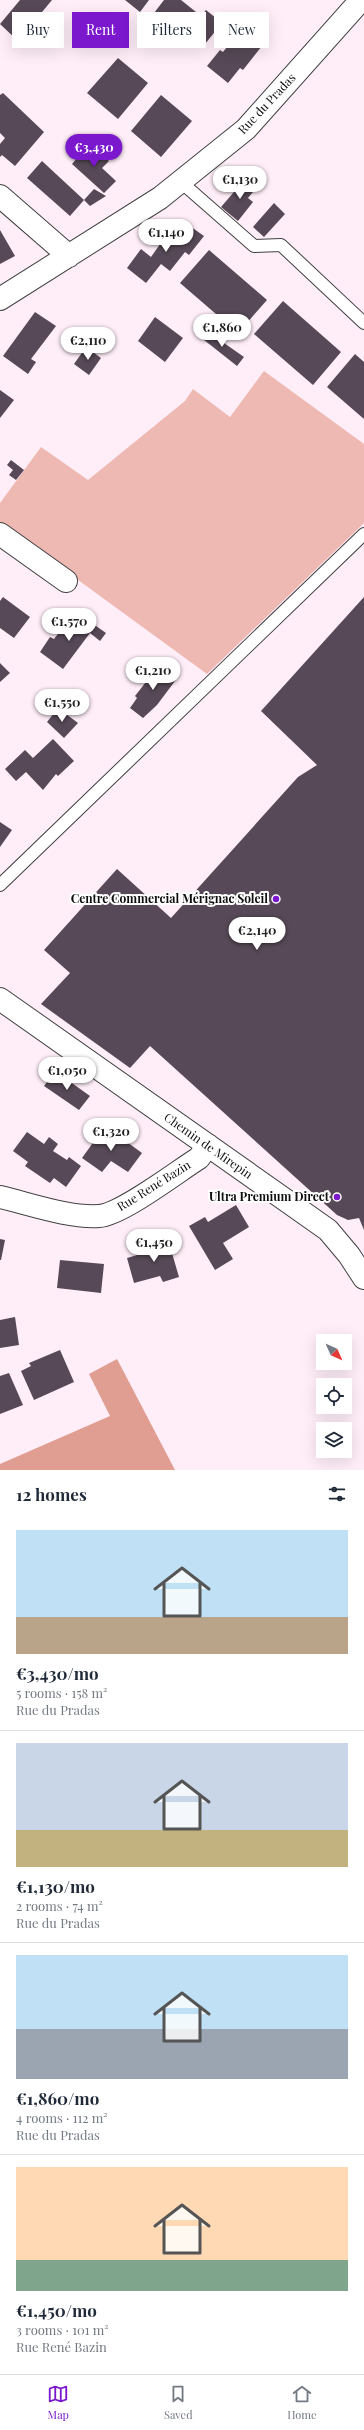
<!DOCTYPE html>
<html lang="en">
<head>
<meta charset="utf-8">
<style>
  :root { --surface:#fff; --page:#f2f2f3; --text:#1f2937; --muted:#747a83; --line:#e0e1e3; --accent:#7b17cc }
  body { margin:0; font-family:"Playfair Display",serif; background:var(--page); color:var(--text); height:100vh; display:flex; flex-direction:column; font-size:15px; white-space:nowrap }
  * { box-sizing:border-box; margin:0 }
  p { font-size:13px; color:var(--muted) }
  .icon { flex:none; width:22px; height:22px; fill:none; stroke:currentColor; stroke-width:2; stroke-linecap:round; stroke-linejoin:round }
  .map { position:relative; height:1470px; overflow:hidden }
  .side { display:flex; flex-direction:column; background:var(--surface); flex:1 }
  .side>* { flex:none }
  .banner { position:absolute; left:12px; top:12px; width:340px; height:36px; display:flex; gap:8px }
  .needle { width:26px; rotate:135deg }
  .buttons { position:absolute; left:316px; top:1334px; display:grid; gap:8px }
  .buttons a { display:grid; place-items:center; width:36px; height:36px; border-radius:0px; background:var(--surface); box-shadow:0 4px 16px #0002; font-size:20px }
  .price { position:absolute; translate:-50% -34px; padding:0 9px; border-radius:14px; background:#fff; color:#222; font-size:13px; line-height:26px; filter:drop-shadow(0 1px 2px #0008) }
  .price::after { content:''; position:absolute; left:50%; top:24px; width:12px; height:9px; margin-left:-6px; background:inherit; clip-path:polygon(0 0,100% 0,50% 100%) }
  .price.current { background:var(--accent); color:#fff }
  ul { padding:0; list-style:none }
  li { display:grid; align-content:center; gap:8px; height:212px; padding:0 16px }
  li+li { border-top:1px solid var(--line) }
  li span { display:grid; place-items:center; height:124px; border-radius:0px; color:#555 }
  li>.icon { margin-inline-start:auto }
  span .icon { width:72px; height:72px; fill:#fffc; stroke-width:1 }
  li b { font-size:17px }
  h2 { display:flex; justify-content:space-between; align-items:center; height:48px; padding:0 16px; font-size:17px }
  .tag { padding:0 14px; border-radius:0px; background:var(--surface); box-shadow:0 4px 16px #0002; font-size:14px; line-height:36px }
  .tag.current { background:var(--accent); color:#fff }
  .menu { display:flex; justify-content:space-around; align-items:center; height:56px; border-top:1px solid var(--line); background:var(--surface); font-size:11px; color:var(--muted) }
  .menu a { display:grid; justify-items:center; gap:2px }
  .menu .current { color:var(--accent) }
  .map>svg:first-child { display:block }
  .green { fill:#eeb8b3 }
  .forest { fill:#e09d91 }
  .building { fill:#574957 }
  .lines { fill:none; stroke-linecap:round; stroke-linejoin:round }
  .lane-casing { stroke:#414141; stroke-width:14 }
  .street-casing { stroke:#414141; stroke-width:24 }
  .lane { stroke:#fff; stroke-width:12 }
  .street { stroke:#fff; stroke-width:22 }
  .poi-dot { fill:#7b17cc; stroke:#fff; stroke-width:1.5 }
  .labels { text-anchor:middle; stroke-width:4; stroke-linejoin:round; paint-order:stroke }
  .street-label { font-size:12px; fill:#0e0e0e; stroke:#fff }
  .poi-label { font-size:12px; font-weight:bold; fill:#0e0e0e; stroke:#fff; text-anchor:end }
</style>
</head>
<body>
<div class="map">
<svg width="364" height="1470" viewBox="0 0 364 1470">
  <rect width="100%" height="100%" fill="#ffeef8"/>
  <path class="green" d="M264,371L364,444V523L207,674L0,523V503L41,447L88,480L185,401L193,389L230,417Z"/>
  <path class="forest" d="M117,1359L175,1470H0V1464L110,1416L89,1374Z"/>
  <path class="building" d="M20,0H52L18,41L0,24Z
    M125,0H149L140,12Z
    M164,0H181L201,16L206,10L222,23L205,44L190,31L185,38L154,13Z
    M241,29L262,46L243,70L240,68L228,83L207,66L220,50L223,52Z
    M118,58L148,83L118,119L87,93Z
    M3,93L44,132L15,166L2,155L0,157V144L5,138L0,133V95Z
    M161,95L192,121L161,157L131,131Z
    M90,143L109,161L102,168L116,181L104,193L72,164Z
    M42,161L84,200L70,216L27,178Z
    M246,178L257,187L248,198L253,202L238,221L221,207Z
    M94,189L106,196L90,206L84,200Z
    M274,203L285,214L264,237L253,227Z
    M184,222L204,236L189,255L185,252L170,271L161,264L146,283L127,268L141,249L151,257L165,237L169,241Z
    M0,230L15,256L0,264Z
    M209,250L267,300L238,333L180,283Z
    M283,301L341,352L313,385L254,334Z
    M35,312L56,326L31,359L36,362L28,374L3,356Z
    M155,317L183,338L165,362L138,341Z
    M204,329L244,357L237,366L199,336Z
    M86,347L101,358L89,375L74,364Z
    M355,354L364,362V419L327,387Z
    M0,390L14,400L0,418Z
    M11,460L24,470L16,480L9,475L13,470L7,465Z
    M3,597L30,617L14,638L0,628V601Z
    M364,597V1230L359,1218L348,1220L337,1215L150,1046L130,1068L41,1004L70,973L44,950L117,869L171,918L298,777L317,765L261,711Z
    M70,618L83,628L89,621L106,633L100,641L90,633L63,669L40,652L50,637L54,639Z
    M0,663L10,673L0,682Z
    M160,664L178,677L157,705L143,718L130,708L137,698L135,696Z
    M58,708L78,723L64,738L47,722Z
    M53,739L74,761L58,776L56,774L43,790L26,772L16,781L5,769L25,750L33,758Z
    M0,822L12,830L0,847Z
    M55,1071L90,1096L79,1110L44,1086Z
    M105,1126L142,1153L128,1172L111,1161L102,1172L82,1158Z
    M27,1132L44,1144L49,1137L58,1144L53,1151L67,1160L69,1157L81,1166L66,1187L54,1178L50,1183L25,1166L28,1162L13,1151Z
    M236,1205L249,1227L223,1243L233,1259L215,1270L189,1226L205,1217L208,1222Z
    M167,1236L179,1277L163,1282L160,1276L134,1283L127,1258L154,1250L151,1241Z
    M0,1239L5,1240L1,1260H0Z
    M60,1260L104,1264L101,1293L57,1288Z
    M15,1317L19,1345L0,1348V1320Z
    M60,1350L74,1382L34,1400L21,1371L31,1366L29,1363Z
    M9,1373L23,1405L0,1414V1376Z"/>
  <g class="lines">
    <g class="lane-casing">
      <path id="lane" d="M181,182L254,246L281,245L364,323
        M0,885L364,534"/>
    </g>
    <g class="street-casing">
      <path id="street" d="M0,196L69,256
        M0,299L160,198L246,129L361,0
        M0,534L66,581
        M0,999L328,1230L349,1255L364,1278
        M0,1197C30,1204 69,1218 99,1216C121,1215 178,1171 199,1158L208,1145"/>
    </g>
    <use href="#lane" class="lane"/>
    <use href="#street" class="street"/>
  </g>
  <g class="poi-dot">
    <circle cx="276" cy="899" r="4"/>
    <circle cx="337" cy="1197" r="4"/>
  </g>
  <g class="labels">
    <g class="street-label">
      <text transform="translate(267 104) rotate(-47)" y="4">Rue du Pradas</text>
      <text transform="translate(208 1146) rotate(35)" y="4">Chemin de Mirepin</text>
      <text transform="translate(154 1186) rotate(-32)" y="4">Rue René Bazin</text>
    </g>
    <g class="poi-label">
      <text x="268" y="903">Centre Commercial Mérignac Soleil</text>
      <text x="329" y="1201">Ultra Premium Direct</text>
    </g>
  </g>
</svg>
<div class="buttons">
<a><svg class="needle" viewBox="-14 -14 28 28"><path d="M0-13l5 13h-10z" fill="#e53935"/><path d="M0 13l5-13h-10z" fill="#747a83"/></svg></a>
<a><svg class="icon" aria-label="locate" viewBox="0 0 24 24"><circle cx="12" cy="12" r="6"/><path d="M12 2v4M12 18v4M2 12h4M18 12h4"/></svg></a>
<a><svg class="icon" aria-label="layers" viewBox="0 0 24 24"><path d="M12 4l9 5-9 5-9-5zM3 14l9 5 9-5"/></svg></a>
</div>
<b class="price current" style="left:94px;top:168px">€3,430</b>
<b class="price" style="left:240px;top:200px">€1,130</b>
<b class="price" style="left:166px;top:253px">€1,140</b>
<b class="price" style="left:222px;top:348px">€1,860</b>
<b class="price" style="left:88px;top:361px">€2,110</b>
<b class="price" style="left:69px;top:642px">€1,570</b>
<b class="price" style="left:153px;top:691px">€1,210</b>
<b class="price" style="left:62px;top:723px">€1,550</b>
<b class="price" style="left:257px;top:951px">€2,140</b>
<b class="price" style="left:67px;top:1091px">€1,050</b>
<b class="price" style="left:111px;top:1152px">€1,320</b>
<b class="price" style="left:154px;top:1263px">€1,450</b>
<div class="banner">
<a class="tag">Buy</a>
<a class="tag current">Rent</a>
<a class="tag">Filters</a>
<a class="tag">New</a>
</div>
</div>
<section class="side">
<h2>12 homes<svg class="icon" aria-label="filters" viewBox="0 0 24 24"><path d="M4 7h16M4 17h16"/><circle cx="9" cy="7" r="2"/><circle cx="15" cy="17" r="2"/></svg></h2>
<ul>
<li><span style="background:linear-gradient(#bfe0f5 70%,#b9a48a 0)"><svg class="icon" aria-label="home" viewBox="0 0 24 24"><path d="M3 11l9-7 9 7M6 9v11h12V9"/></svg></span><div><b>€3,430/mo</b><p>5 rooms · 158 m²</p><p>Rue du Pradas</p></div></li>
<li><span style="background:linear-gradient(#c9d6e8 70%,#c2b280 0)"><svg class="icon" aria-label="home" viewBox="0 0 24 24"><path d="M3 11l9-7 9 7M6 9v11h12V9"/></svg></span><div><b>€1,130/mo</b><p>2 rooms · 74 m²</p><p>Rue du Pradas</p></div></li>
<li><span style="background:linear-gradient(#bfe0f5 60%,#9aa5b1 0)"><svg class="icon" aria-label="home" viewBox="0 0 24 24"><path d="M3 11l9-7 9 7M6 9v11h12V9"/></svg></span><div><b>€1,860/mo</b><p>4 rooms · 112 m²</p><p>Rue du Pradas</p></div></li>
<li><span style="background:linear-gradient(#ffd9b3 75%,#7fa58c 0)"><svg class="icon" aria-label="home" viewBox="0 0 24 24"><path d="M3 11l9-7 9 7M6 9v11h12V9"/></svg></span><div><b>€1,450/mo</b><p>3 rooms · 101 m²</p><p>Rue René Bazin</p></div></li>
</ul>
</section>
<nav class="menu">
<a class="current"><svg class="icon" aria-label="map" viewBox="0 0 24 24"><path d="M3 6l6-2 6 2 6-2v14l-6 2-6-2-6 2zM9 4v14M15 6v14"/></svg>Map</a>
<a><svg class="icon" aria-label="saved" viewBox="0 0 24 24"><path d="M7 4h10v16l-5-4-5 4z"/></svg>Saved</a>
<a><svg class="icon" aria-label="home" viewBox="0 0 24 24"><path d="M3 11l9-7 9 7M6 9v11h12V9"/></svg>Home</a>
</nav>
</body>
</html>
